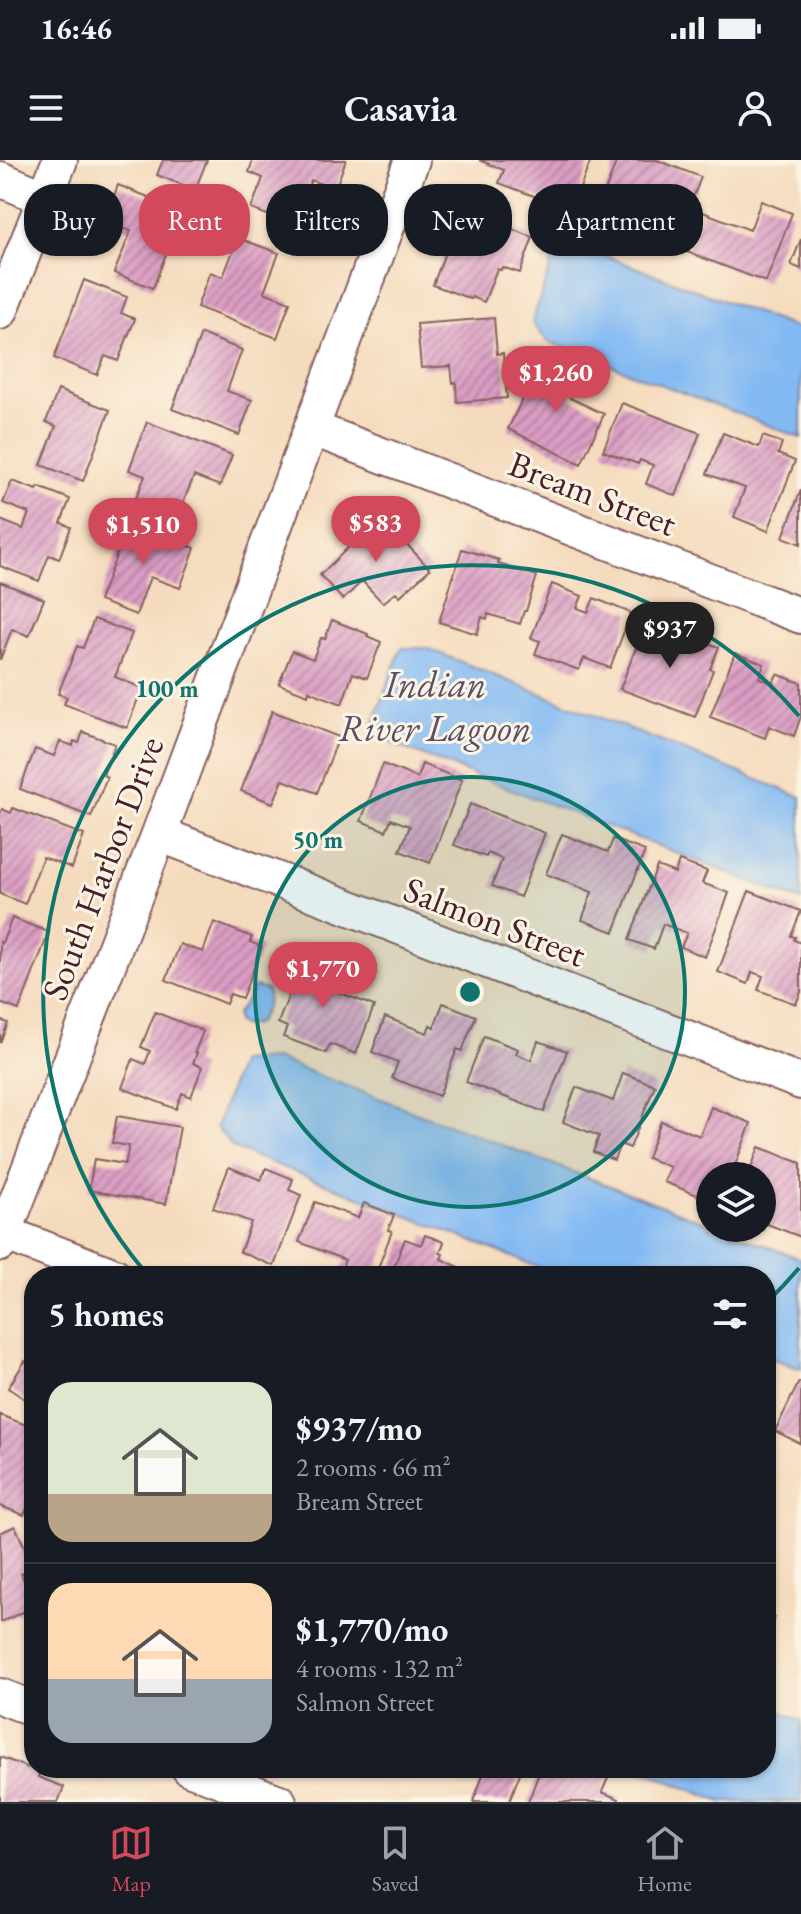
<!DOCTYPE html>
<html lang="en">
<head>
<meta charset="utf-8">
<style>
  :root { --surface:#171b24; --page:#20242c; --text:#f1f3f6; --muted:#9ea1a6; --line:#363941; --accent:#d1495b }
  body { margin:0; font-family:"EB Garamond",serif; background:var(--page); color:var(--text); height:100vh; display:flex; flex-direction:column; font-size:30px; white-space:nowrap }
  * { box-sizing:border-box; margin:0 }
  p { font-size:26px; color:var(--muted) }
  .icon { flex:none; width:44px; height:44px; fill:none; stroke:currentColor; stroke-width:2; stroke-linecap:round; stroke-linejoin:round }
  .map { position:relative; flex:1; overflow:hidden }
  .side { position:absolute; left:24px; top:1106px; width:752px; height:512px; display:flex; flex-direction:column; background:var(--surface); border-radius:32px; box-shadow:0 2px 6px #0004 }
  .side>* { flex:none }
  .hud { position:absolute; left:24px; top:24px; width:754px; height:72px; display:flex; gap:16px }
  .buttons { position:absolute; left:696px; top:1002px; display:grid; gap:16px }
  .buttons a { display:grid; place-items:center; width:80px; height:80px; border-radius:50%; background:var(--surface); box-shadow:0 2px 6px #0004; font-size:40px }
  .price { position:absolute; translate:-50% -68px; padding:0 18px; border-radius:28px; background:var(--accent); color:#fff; font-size:26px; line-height:52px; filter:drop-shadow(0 2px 4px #0008) }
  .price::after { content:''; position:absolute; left:50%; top:48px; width:24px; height:18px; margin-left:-12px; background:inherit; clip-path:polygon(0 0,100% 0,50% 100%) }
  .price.current { background:#222; color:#fff }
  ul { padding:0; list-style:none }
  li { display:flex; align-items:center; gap:24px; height:200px; padding:0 24px }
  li+li { border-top:2px solid var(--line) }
  li span { display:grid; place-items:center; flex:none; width:224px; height:160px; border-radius:24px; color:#555 }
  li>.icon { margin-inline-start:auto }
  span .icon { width:96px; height:96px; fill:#fffc; stroke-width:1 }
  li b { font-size:34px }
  h2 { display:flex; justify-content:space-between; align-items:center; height:96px; padding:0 24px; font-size:34px }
  .pill { padding:0 28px; border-radius:32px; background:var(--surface); box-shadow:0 2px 6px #0004; font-size:28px; line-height:72px }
  .pill.current { background:var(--accent); color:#fff }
  .status { display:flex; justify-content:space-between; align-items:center; height:56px; padding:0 40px; background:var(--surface); direction:ltr }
  .status svg { height:22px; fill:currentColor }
  header { display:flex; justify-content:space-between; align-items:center; height:104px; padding:0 24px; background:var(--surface); font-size:36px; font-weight:700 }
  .dock { display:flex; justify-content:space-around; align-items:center; height:112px; border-top:2px solid var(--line); background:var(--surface); font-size:22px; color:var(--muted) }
  .dock a { display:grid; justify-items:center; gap:4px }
  .dock .current { color:var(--accent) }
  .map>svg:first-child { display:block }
  .water { fill:#83baf3; stroke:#666c8f; stroke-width:2 }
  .building { fill:url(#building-hatch) }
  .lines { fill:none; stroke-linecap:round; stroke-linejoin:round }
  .street-casing { stroke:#86615e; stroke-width:38 }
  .street { stroke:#fff; stroke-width:34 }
  .ring { fill:none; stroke:#0f766e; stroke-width:4 }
  .labels { text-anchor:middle; stroke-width:6; stroke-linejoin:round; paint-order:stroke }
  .street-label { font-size:36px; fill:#4a1f2b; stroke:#fcf5e5 }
  .water-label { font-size:38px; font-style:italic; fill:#5b4e67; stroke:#fcf5e5 }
  .centre { fill:#0f766e; stroke:#fcf5e5; stroke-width:4 }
  .ring-label { font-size:24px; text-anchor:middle; font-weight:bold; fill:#0f766e; stroke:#fcf5e5; stroke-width:6; stroke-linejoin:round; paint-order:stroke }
</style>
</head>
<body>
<div class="status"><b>16:46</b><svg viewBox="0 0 49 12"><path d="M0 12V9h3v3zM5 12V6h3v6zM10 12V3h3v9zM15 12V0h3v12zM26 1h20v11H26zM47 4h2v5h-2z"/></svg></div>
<header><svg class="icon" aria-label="menu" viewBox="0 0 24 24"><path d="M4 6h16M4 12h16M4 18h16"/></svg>Casavia<svg class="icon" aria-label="person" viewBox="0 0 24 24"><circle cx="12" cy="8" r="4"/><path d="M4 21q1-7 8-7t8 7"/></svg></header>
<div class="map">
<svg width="801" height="1642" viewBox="0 0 801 1642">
  <defs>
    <pattern id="building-hatch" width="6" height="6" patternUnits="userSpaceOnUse" patternTransform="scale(2)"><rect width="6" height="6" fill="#da9dc3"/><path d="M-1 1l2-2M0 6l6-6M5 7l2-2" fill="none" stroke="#b37f9f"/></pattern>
  </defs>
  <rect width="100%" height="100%" fill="#fcf5e5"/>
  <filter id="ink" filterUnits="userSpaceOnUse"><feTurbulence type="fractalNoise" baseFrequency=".0125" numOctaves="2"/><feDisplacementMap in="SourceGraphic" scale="16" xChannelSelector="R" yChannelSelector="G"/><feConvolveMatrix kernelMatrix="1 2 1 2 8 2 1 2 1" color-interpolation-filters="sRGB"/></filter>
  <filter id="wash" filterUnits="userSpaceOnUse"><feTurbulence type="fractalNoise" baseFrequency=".006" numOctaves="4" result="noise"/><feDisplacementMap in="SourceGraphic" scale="32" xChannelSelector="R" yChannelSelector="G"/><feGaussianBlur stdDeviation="1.8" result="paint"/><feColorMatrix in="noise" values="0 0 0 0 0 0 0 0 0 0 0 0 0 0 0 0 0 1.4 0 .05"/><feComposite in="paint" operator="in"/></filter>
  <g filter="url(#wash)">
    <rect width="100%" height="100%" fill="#f5dbbe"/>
    <path class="water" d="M557,88H585L801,170V278L547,181L532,162Z
      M401,488H426L801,637V741L393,584L374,562Z
      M256,827L267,830C271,839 263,855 258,863C250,865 243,868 237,862L236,855L246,841L252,829Z
      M276,899L710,1064V1068H720L801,1099V1209L766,1196V1116H561L233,988L216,967L240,901Z
      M766,1546L801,1560V1642H722L635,1608H766Z"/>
    <g id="blocks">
      <path class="building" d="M163,0H207L195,30L157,15Z
        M253,0H346L335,29L311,20L294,65L251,49L263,18L249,12Z
        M479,0H591L572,48L551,40L550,42L499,23L504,10Z
        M617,0H657L701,17L675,85L596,55Z
        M118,25L151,38L148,45L180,57L153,128L114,113L131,71L105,61Z
        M761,41L792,53L766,122L687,92L703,52L750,70Z
        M461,50L533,77L520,113L502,107L501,110L497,109L484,142L472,137L471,139L433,125Z
        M238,78L279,93L264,132L290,142L277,178L197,147L210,112L223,117Z
        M801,79V109L791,105Z
        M84,120L127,137L121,153L135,159L118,201L105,196L97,215L54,198Z
        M494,158L497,194L503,193L507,238L457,242L456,222L453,223L451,206L421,208L417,164Z
        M201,174L242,190L227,231L252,240L239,275L172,249Z
        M541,199L576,216L568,232L572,234L570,238L604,254L581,304L508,269Z
        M58,230L110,250L83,321L41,305L56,266L46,262Z
        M622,243L700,273L676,336L646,324L653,305L640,300L638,304L603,291Z
        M147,262L232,295L220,326L194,316L183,343L179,342L172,360L133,345L145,316L129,310Z
        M723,273L759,287L763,276L782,283L778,294L795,301L768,371L734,357L745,328L707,314Z
        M12,321L37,330L39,327L70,339L61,363L71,367L59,399L49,395L39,421L0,406V360L23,369L29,353L3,343Z
        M801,330V384L783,377Z
        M379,355L430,409L400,436L396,432L383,443L362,421L343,440L320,415L352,384L349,382Z
        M129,363L195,388L180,428L150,417L136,455L99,441L118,391L107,387L114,368L125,372Z
        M462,389L499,400L498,404L537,416L526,451H524L520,464L488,454L487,459L482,457L477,474L439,462Z
        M0,422L44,439L29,476L12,469L0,500Z
        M552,424L582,436L577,448L588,452L594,438L631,453L610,508L584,498L579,510L535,494L540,481L531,478Z
        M94,459L132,473L115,517L142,528L127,568L64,544L67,537L58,534L77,486L83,488Z
        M332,460L368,474L367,476L381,482L367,518L353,513L342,544L309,531L308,535L279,524L292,491L313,499L321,478L325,479Z
        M646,462L677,474L667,500L673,503L684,474L719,487L710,509L713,510L695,557L620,529Z
        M735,493L764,504L759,518L773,523L777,514L801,523V556L794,576L769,566L765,578L710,557Z
        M272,551L339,577L317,633L283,620L273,643L241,631Z
        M83,572L115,584L103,615L107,617L91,657L20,629L35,589L54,596L60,581L73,586L74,581L79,583Z
        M383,604L417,618L422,604L462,620L430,703L400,691L410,666L391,659L386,671L361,661Z
        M470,644L545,673L520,737L492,726L502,699L488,693L486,697L454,685Z
        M13,648L84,675L72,708L43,697L25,744L0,734V654L2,649L11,653Z
        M562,674L608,692L613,679L645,691L614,772L582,760L592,732L546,714Z
        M679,701L707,711L702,723L729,733L705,797L681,787L687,773L663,764L654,789L629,780L657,706L675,713Z
        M749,731L801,751L791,776L795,777L794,780L801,783V832L796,844L758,830L763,816L752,812L748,824L718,812Z
        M12,758L49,772L19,850L0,843V782L2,783Z
        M214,762L252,777L250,782L262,787L242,838L230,834L226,844L166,820L180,784L203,792Z
        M306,791L338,803L328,828L374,846L356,894L330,884L326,893L283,877L287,867L278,863Z
        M443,843L476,856L462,891L457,889L439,936L392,918L398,902L372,892L385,857L427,873L430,865L434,867Z
        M155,852L203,871L195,892L197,893L193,903L202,907L191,937L182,933L176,949L122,928L133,899L145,904L150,891L141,887Z
        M0,860L8,863L0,883Z
        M484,876L518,889L516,894L531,900L538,881L567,891L544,952L466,922Z
        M623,913L655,925L630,988L620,984L614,1000L593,992L599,976L563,962L576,927L613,941Z
        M711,947L751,963L731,1016H710V1040L664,1022L670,1007L647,998L661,961L700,976Z
        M117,956L180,967L166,1044L89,1030L94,999L125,1004L129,986L112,983Z
        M759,987L801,1003V1077L762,1062V1016H748Z
        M229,1007L261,1020L266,1008L293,1019L289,1030L301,1035L274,1106L240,1092L251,1062L213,1048Z
        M315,1042L358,1058L364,1043L394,1055L388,1070L392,1071L375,1116H339L345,1100L299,1082Z
        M425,1075L444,1082L440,1093L443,1094L441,1099L457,1106L453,1116H390L405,1079L421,1085Z
        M25,1201L34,1207V1245L8,1228Z
        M799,1222L801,1223V1284L775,1271Z
        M0,1255L34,1268V1329L24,1355L0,1346Z
        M15,1366L34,1407L21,1414L34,1443V1447L1,1462L0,1373Z
        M766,1456L774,1458L767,1482L766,1481Z
        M0,1597L40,1612L38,1617L64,1627L58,1642H0Z
        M381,1608H413L409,1619Z
        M466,1608H522L509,1642H473L483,1615Z
        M541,1608H582L608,1618L602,1632L619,1639L618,1642H528Z"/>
    </g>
  </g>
  <g filter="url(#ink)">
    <use href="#blocks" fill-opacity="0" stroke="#86615e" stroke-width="2"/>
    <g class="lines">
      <g class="street-casing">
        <path id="street" d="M0,19L45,38
          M0,152L60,0
          M311,268L801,456
          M159,674L801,922
          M4,1073L115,1116
          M0,1084L159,674L412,0
          M0,1536L34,1549
          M189,1608L279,1642"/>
      </g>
      <use href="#street" class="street"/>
    </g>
  </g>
  <circle cx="470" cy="832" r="215" fill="#0f766e" fill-opacity=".12"/>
  <g class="ring">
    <circle cx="470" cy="832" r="215"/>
    <path d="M799 1108A429 429 0 0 1 768 1141M146 1113A429 429 0 1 1 799 556"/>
  </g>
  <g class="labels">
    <g class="street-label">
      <text transform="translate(593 333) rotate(21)" y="13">Bream Street</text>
      <text transform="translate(102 708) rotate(-69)" y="13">South Harbor Drive</text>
      <text transform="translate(495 761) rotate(21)" y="13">Salmon Street</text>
    </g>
    <g class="water-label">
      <text x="435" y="537">Indian<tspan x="435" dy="44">River Lagoon</tspan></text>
    </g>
  </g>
  <circle cx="470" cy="832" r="12" class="centre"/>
  <g class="ring-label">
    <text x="167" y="537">100 m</text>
    <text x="318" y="688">50 m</text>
  </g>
</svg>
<div class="buttons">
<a><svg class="icon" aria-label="layers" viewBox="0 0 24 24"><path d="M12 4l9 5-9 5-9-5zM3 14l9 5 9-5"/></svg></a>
</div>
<b class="price" style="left:556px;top:254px">$1,260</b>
<b class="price" style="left:376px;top:404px">$583</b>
<b class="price" style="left:143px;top:406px">$1,510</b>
<b class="price current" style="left:670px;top:510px">$937</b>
<b class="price" style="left:323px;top:850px">$1,770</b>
<div class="hud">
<a class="pill">Buy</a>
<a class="pill current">Rent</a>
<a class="pill">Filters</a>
<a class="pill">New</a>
<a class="pill">Apartment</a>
</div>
<section class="side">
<h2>5 homes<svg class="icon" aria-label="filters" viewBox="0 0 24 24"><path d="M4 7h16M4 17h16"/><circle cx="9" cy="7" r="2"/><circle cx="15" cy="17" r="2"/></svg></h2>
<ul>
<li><span style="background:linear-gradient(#dfe7d0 70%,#b9a48a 0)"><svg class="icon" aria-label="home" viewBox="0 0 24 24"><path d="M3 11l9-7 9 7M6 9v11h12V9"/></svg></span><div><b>$937/mo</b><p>2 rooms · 66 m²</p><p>Bream Street</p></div></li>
<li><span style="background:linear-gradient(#ffd9b3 60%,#9aa5b1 0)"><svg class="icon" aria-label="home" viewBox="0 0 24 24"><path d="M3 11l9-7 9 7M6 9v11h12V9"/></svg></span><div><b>$1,770/mo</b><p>4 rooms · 132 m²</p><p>Salmon Street</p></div></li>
</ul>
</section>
</div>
<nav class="dock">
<a class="current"><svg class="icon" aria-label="map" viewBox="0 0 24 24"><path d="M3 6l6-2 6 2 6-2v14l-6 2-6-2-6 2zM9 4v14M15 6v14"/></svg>Map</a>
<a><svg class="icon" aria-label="saved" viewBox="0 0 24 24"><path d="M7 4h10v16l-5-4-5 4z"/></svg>Saved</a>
<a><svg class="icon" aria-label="home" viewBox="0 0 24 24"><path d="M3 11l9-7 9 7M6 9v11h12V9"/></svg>Home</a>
</nav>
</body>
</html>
